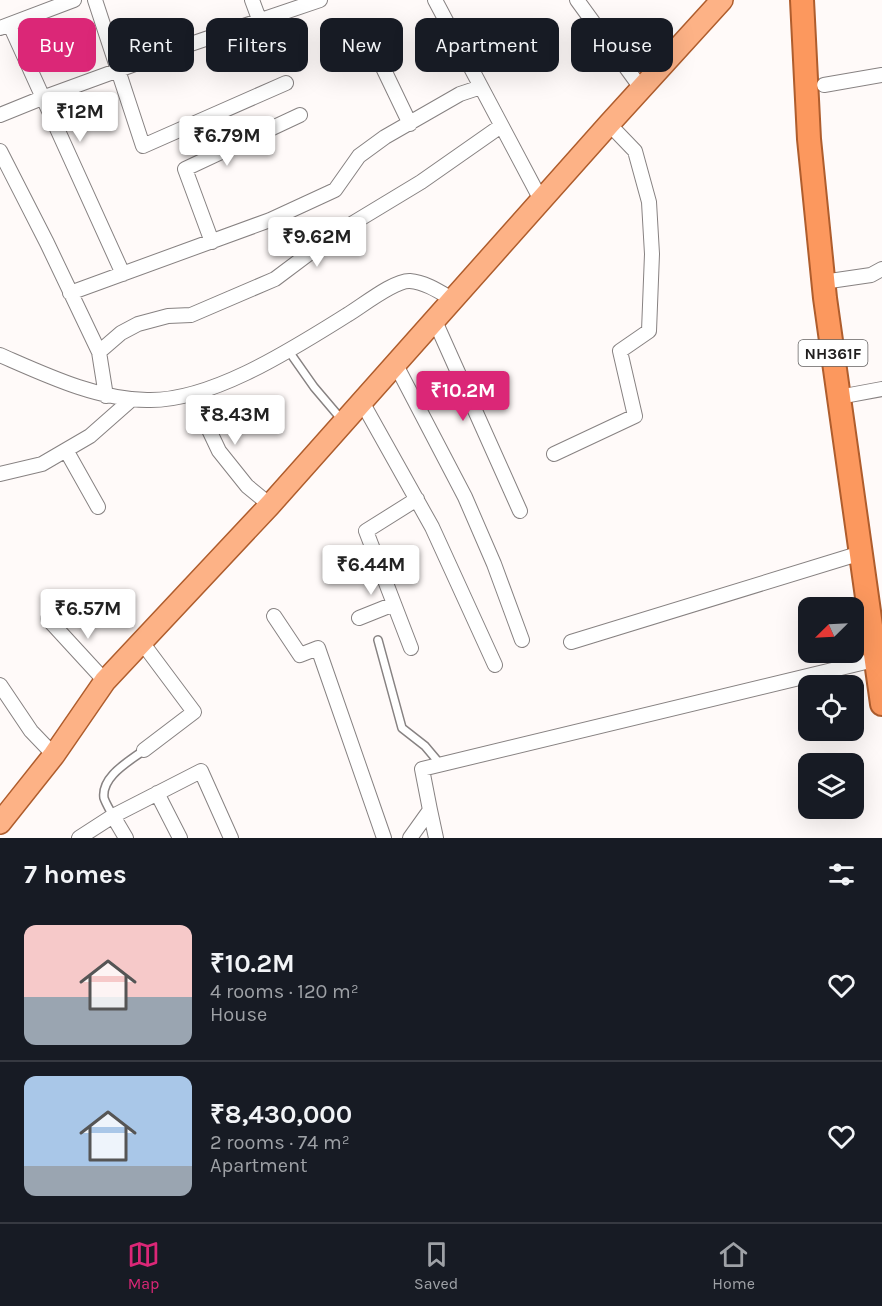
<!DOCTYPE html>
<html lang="en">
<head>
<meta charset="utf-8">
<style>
  :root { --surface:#171b24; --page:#20242c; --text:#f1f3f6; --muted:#9ea1a6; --line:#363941; --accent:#db2777 }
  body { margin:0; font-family:Karla,sans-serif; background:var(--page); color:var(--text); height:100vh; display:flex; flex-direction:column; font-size:22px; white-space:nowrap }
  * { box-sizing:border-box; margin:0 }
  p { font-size:20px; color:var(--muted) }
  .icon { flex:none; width:33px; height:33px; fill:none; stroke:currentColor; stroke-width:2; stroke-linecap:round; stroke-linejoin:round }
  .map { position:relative; height:838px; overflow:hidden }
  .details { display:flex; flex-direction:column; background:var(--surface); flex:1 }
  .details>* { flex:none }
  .guide { position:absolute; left:18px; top:18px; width:846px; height:54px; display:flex; gap:12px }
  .needle { width:39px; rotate:246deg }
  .tools { position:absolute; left:798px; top:597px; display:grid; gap:12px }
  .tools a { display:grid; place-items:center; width:66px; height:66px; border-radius:12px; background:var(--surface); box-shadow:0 6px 24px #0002; font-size:30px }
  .price { position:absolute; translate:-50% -51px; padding:0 14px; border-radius:6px; background:#fff; color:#222; font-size:20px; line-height:39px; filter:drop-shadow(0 2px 3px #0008) }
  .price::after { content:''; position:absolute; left:50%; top:36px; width:18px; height:14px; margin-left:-9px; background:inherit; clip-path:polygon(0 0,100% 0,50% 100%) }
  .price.active { background:var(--accent); color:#fff }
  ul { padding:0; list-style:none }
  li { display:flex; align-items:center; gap:18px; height:150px; padding:0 24px }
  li+li { border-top:2px solid var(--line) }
  li span { display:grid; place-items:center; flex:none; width:168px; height:120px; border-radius:12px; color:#555 }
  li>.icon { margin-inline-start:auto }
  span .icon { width:72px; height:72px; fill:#fffc; stroke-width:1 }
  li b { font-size:26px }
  h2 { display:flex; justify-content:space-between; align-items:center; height:72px; padding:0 24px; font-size:26px }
  .chip { padding:0 21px; border-radius:12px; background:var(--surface); box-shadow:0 6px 24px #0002; font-size:21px; line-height:54px }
  .chip.active { background:var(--accent); color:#fff }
  .dock { display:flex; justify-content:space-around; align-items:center; height:84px; border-top:2px solid var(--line); background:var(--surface); font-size:16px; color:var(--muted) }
  .dock a { display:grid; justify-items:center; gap:3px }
  .dock .active { color:var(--accent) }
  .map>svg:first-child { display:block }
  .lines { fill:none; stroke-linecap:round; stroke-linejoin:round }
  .service-casing { stroke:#878282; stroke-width:10 }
  .minor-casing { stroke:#878282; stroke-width:16 }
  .primary-casing { stroke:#af5d2d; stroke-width:24 }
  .trunk-casing { stroke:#af5d2d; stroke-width:26 }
  .service { stroke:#fff; stroke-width:7 }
  .minor { stroke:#fff; stroke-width:14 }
  .primary { stroke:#fdb286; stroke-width:21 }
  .trunk { stroke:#fc985e; stroke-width:22 }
  .labels { text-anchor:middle; stroke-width:4.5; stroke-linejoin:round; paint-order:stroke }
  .shield { fill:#fff; stroke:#646262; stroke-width:1.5 }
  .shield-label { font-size:16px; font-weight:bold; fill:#211f1f }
</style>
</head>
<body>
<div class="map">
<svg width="882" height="838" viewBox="0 0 882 838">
  <rect width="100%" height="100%" fill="#fffaf9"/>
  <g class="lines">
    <g class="service-casing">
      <path id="service" d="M288,350L314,387L342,420
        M378,640L402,728L425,746L441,765
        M113,816C110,810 106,804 104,798C101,776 130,761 144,750"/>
    </g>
    <g class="minor-casing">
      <path id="minor" d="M95,0L143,146L286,83
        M252,0L259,19
        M435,0L541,200
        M577,0L641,88
        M10,25L123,274
        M0,28L74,0
        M374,49L410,124
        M824,85L882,75
        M0,115L42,98L179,48L320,0
        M0,151L47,243L99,352L106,396
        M212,242L185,169L300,115
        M823,282L871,275L882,269
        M70,293L270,220L335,190L359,156L385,137L460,94L481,87
        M435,321L520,511
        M99,352L121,333L138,324L168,316L191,315L275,279L335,234L421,182L501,126
        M0,355C46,375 96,399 147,400C211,402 294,348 347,315C361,307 394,280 410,281C425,282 440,292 452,299
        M396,365L465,497L494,564L522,640
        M192,394L219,451L247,486L270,505
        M839,397L882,389
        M362,402L432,527L495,665
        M66,450L98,507
        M554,454L635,416L620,351L649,331L652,254L649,202L635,151L609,124
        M0,474L42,464L90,436L132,399
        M274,616L300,655L318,648L384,838
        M359,618L394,604
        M48,619L105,681
        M141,641L194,712L144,750
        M571,642L861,553
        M411,648L366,531L417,499
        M0,685L31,731L54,755
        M157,793L180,838
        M430,810L436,838
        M113,816L126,838
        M79,838L113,816L201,771L231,838
        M410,838L430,810L422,769L882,658"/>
    </g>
    <g class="primary-casing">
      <path id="primary" d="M0,823L54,755L105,681L270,505L609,124L722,0"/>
    </g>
    <g class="trunk-casing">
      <path id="trunk" d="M802,0L809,139L825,298L882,704"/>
    </g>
    <use href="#service" class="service"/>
    <use href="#minor" class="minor"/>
    <use href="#primary" class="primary"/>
    <use href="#trunk" class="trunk"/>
  </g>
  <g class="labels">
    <rect class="shield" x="798.5" y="340" width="69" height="26" rx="4.5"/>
    <g class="shield-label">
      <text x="833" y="359">NH361F</text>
    </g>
  </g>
</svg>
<div class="tools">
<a><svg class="needle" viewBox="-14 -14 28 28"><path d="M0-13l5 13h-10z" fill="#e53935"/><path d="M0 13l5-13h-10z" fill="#9ea1a6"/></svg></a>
<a><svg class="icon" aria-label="locate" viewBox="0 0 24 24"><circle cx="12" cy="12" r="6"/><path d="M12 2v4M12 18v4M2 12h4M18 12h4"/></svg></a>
<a><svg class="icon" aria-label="layers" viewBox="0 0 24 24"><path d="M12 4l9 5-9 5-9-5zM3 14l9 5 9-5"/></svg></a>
</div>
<b class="price" style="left:80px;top:143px">₹12M</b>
<b class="price" style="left:227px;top:167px">₹6.79M</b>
<b class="price" style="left:317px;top:268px">₹9.62M</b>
<b class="price active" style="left:463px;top:422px">₹10.2M</b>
<b class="price" style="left:235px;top:446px">₹8.43M</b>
<b class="price" style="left:371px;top:596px">₹6.44M</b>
<b class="price" style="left:88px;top:640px">₹6.57M</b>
<div class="guide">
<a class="chip active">Buy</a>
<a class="chip">Rent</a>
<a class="chip">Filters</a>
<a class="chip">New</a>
<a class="chip">Apartment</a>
<a class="chip">House</a>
</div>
</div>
<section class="details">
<h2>7 homes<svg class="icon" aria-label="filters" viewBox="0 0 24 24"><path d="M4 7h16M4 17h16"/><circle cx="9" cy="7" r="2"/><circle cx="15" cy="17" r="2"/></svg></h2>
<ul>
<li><span style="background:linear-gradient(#f6c9c9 60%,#9aa5b1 0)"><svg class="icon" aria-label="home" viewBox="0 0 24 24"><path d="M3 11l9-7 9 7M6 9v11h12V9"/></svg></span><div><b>₹10.2M</b><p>4 rooms · 120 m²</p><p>House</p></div><svg class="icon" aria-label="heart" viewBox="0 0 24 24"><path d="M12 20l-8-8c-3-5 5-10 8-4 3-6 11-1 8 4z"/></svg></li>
<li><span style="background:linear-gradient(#a9c7e8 75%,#9aa5b1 0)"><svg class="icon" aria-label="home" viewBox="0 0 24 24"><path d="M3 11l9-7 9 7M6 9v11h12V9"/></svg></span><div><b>₹8,430,000</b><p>2 rooms · 74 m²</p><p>Apartment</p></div><svg class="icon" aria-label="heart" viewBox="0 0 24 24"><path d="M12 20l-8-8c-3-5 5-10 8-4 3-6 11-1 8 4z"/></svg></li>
</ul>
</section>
<nav class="dock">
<a class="active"><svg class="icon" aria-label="map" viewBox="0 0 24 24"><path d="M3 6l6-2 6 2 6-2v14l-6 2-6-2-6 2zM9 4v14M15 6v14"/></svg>Map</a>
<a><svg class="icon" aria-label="saved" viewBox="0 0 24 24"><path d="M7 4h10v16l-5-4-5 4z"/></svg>Saved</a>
<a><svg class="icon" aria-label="home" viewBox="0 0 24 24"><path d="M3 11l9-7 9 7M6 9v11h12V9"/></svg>Home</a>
</nav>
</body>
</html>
